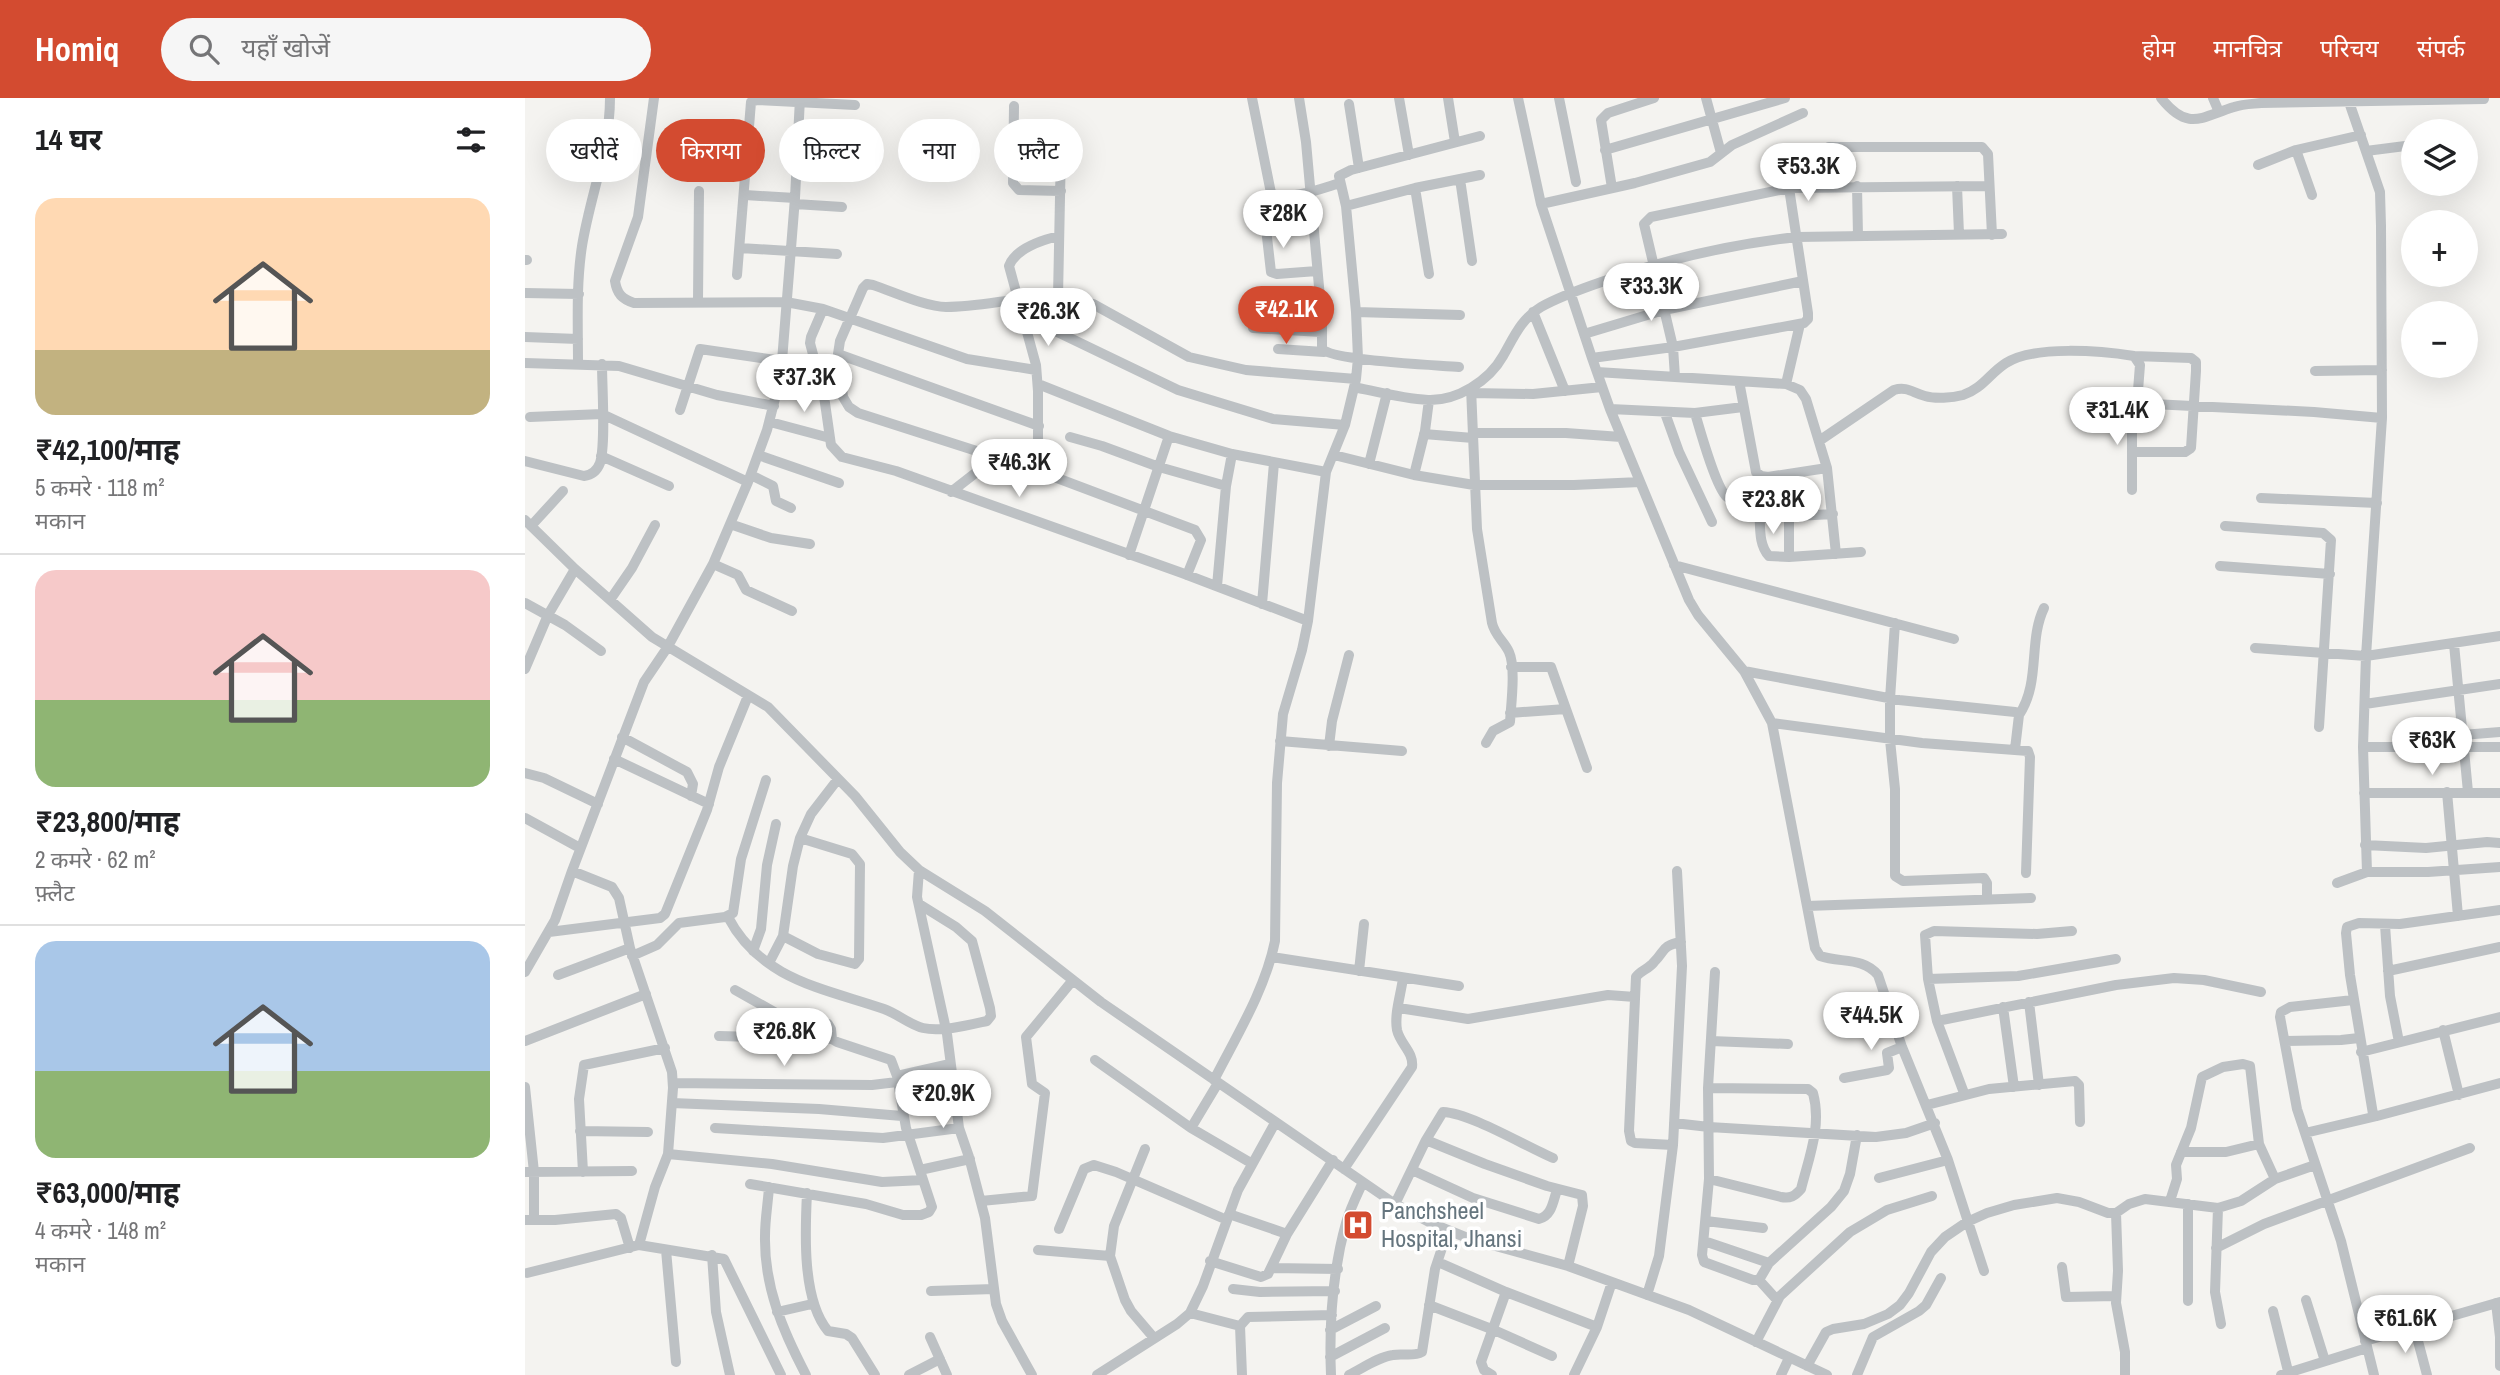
<!DOCTYPE html>
<html lang="hi">
<head>
<meta charset="utf-8">
<style>
  :root { --surface:#fff; --page:#f6f6f6; --text:#202124; --muted:#757577; --line:#e0e0e0; --accent:#d34b30 }
  body { margin:0; font-family:"Archivo Narrow","Noto Sans Devanagari",sans-serif; background:var(--page); color:var(--text); height:100vh; display:flex; flex-direction:column; font-size:26px; white-space:nowrap }
  * { box-sizing:border-box; margin:0 }
  p { font-size:23px; color:var(--muted) }
  .icon { flex:none; width:38px; height:38px; fill:none; stroke:currentColor; stroke-width:2; stroke-linecap:round; stroke-linejoin:round }
  .map { position:relative; flex:1; overflow:hidden }
  .sheet { display:flex; flex-direction:column; background:var(--surface); width:525px }
  .sheet>* { flex:none }
  .top-card { position:absolute; left:21px; top:21px; width:665px; height:63px; display:flex; gap:14px }
  .tools { position:absolute; left:1876px; top:21px; display:grid; gap:14px }
  .tools a { display:grid; place-items:center; width:77px; height:77px; border-radius:50%; background:var(--surface); box-shadow:0 7px 28px #0002; font-size:35px }
  .price { position:absolute; translate:-50% -60px; padding:0 16px; border-radius:24px; background:#fff; color:#222; font-size:23px; line-height:46px; filter:drop-shadow(0 2px 4px #0008) }
  .price::after { content:''; position:absolute; left:50%; top:42px; width:21px; height:16px; margin-left:-10px; background:inherit; clip-path:polygon(0 0,100% 0,50% 100%) }
  .price.active { background:var(--accent); color:#fff }
  ul { padding:0; list-style:none }
  li { display:grid; align-content:center; gap:14px; height:371px; padding:0 35px }
  li+li { border-top:2px solid var(--line) }
  li span { display:grid; place-items:center; height:217px; border-radius:21px; color:#555 }
  li>.icon { margin-inline-start:auto }
  span .icon { width:126px; height:126px; fill:#fffc; stroke-width:1 }
  li b { font-size:30px }
  h2 { display:flex; justify-content:space-between; align-items:center; height:84px; padding:0 35px; font-size:30px }
  .pill { padding:0 24px; border-radius:32px; background:var(--surface); box-shadow:0 7px 28px #0002; font-size:24px; line-height:63px }
  .pill.active { background:var(--accent); color:#fff }
  header { display:flex; align-items:center; gap:42px; box-sizing:border-box; height:98px; padding:0 35px; background:var(--accent); color:#fff }
  header strong { font-size:33px }
  nav { display:flex; gap:38px; margin-inline-start:auto; font-size:24px }
  .search { width:490px; height:63px; background:var(--page); display:flex; align-items:center; gap:18px; box-sizing:border-box; padding:0 24px; border-radius:38px; color:var(--muted); font-size:26px }
  main { display:flex; flex:1; min-height:0 }
  .map>svg:first-child { display:block }
  .lines { fill:none; stroke-linecap:round; stroke-linejoin:round }
  .street { stroke:#bdc1c4; stroke-width:10 }
  .labels { text-anchor:middle; stroke-width:7; stroke-linejoin:round; paint-order:stroke }
  .poi-label { font-size:24px; fill:#65757e; stroke:#fff; text-anchor:start }
</style>
</head>
<body>
<header>
<strong>Homiq</strong>
<div class="search"><svg class="icon" aria-label="search" viewBox="0 0 24 24"><circle cx="10" cy="10" r="6"/><path d="M15 15l6 6"/></svg>यहाँ खोजें</div>
<nav><a>होम</a><a>मानचित्र</a><a>परिचय</a><a>संपर्क</a></nav>
</header>
<main>
<section class="sheet">
<h2>14 घर<svg class="icon" aria-label="filters" viewBox="0 0 24 24"><path d="M4 7h16M4 17h16"/><circle cx="9" cy="7" r="2"/><circle cx="15" cy="17" r="2"/></svg></h2>
<ul>
<li><span style="background:linear-gradient(#ffd9b3 70%,#c2b280 0)"><svg class="icon" aria-label="home" viewBox="0 0 24 24"><path d="M3 11l9-7 9 7M6 9v11h12V9"/></svg></span><div><b>₹42,100/माह</b><p>5 कमरे · 118 m²</p><p>मकान</p></div></li>
<li><span style="background:linear-gradient(#f6c9c9 60%,#8fb573 0)"><svg class="icon" aria-label="home" viewBox="0 0 24 24"><path d="M3 11l9-7 9 7M6 9v11h12V9"/></svg></span><div><b>₹23,800/माह</b><p>2 कमरे · 62 m²</p><p>फ़्लैट</p></div></li>
<li><span style="background:linear-gradient(#a9c7e8 60%,#8fb573 0)"><svg class="icon" aria-label="home" viewBox="0 0 24 24"><path d="M3 11l9-7 9 7M6 9v11h12V9"/></svg></span><div><b>₹63,000/माह</b><p>4 कमरे · 148 m²</p><p>मकान</p></div></li>
</ul>
</section>
<div class="map">
<svg width="1975" height="1277" viewBox="0 0 1975 1277">
  <rect width="100%" height="100%" fill="#f4f3f0"/>
  <g class="lines">
    <path class="street" d="M129,0L113,119L90,183C92,196 97,201 109,205L261,204L298,211L442,261L511,272
      M727,0L746,95C762,104 798,90 815,85
      M774,0L781,44L797,222V251C809,263 911,267 934,269
      M874,0L884,57
      M923,0L930,44
      M993,0L1016,106L1067,260L1085,311L1164,502L1173,517L1219,573L1247,625L1290,850L1295,858C1316,865 1338,859 1353,877L1377,949L1423,1062L1459,1173
      M1034,0L1051,84
      M1181,0L1196,55
      M1636,0C1663,34 1676,19 1709,9C1718,6 1727,6 1736,5L1959,1
      M1688,0L1694,14
      M1824,4L1855,94L1856,128L1857,320L1841,558L1975,538
      M824,6L834,70
      M489,8L488,85L494,92L536,93
      M488,39C504,40 528,35 536,50L533,199
      M1080,52L1260,0
      M1771,52L1787,97
      M1841,53L1888,47
      M272,59L325,61
      M1733,67L1771,52L1836,37
      M935,81L947,163
      M1332,88L1333,138
      M1432,88L1434,136
      M1288,89C1286,68 1280,58 1304,49H1457L1463,56L1467,137
      M890,90L904,176
      M1087,90L1076,22L1083,15L1129,0
      M220,97L270,100
      M270,106L317,109
      M1016,106L1110,85L1185,64L1207,47L1278,15
      M821,108L890,90L955,77
      M739,113L746,174L752,176L792,173
      M215,150L312,156
      M0,162H2
      M212,177L226,4L232,2L330,7
      M0,195L54,196
      M173,203L174,93
      M298,211L286,239L285,245L299,298L306,347L317,359L371,373L657,475L783,523
      M831,214L935,217
      M1008,214L1040,293
      M524,230L653,292L748,321L820,327
      M728,230L796,234
      M1059,236L1139,212L1278,183
      M0,239L53,241
      M753,251L799,254
      M313,256L514,328
      M1067,260L1148,249L1279,225L1283,221V215L1264,90
      M0,265L94,268L192,297L249,308
      M53,266C53,227 51,187 57,148C65,98 85,51 85,0
      M1790,273L1857,272
      M1072,274L1261,286L1275,292L1281,301L1302,370L1311,456
      M1150,279L1148,249L1119,126L1126,119L1264,90L1463,88
      M1214,283L1231,374L1236,378L1243,379L1302,370
      M513,286L644,338L707,356L801,374
      M1261,286L1275,226
      M829,289C853,294 879,301 903,302C932,303 964,283 978,258C989,239 996,221 1016,209C1037,197 1062,189 1085,181C1146,160 1208,146 1272,139L1477,136
      M946,290L952,431L967,525C970,538 979,543 984,554C991,569 986,607 985,624L968,633L961,645
      M946,295L1008,296L1077,289
      M1567,303L1789,314L1857,320
      M1607,305V392
      M1085,311L1170,315L1218,309
      M155,312L175,251L257,263
      M1140,315L1154,354L1187,424
      M1170,315C1175,332 1191,390 1202,399C1209,405 1221,402 1230,401L1233,404C1237,421 1231,444 1244,458L1264,459L1336,454
      M5,319L77,316L223,384
      M245,324L305,340
      M948,335H1041L1096,339
      M899,336L948,340
      M545,339L577,348L634,369L701,388
      M1294,343L1369,292C1382,288 1388,295 1400,298C1410,301 1427,300 1438,297C1457,291 1465,275 1481,265C1509,247 1577,253 1609,258L1615,267L1612,305
      M1607,354H1660L1666,350L1671,273V264L1666,260L1609,258
      M233,357L314,385
      M809,357L889,377L949,387H1049L1115,384
      M76,358L144,388
      M0,363L59,378C67,377 72,373 75,365C81,346 77,289 77,266
      M844,366L862,295
      M513,373V293L511,267L484,168C490,151 517,142 534,138
      M226,377L248,388L251,403L266,410
      M889,377L900,333L904,302
      M426,394L471,359
      M1736,400L1852,405
      M1235,420L1308,416
      M0,422L50,471L127,539L243,609L330,698L375,754L394,772L460,813L576,904L870,1106L908,1126L945,1141L1043,1168L1164,1212L1302,1277
      M205,426L246,440L285,446
      M6,428L38,393
      M1700,428L1798,435L1806,442L1794,629
      M604,457L644,338
      M1264,459V418
      M188,466L213,477L221,492L267,513
      M1149,467L1429,541
      M1695,468L1805,476
      M662,477L676,442L670,432L508,371L333,315L324,309L318,299L313,256L315,243L338,190L342,186L348,187C369,194 401,209 421,209C471,209 519,189 568,206L664,259L721,272L831,281
      M692,488L701,388L707,356
      M85,502L107,470L130,427
      M0,505L40,527L76,553
      M737,506L749,365
      M1370,525L1365,601V642L1370,691V778L1378,783L1459,780L1462,785V801
      M1929,546L1943,694
      M1730,550L1841,558L1838,649L1842,774
      M986,569H1026L1062,670
      M0,571L23,517L50,471
      M1219,573L1374,602L1490,614L1494,617L1490,651
      M1840,606L1975,586
      M985,615L1041,611
      M1494,617C1516,584 1503,543 1519,510
      M1247,625L1397,645L1503,653L1505,659L1501,775
      M1937,637L1975,634
      M97,639L162,674L168,686L166,698
      M755,643L877,653
      M804,648L807,623L824,557
      M1838,649H1975
      M89,661L184,706
      M0,675L19,680L73,706
      M1922,694L1933,818
      M1839,695H1975
      M0,720L55,750
      M1840,747L1901,750L1962,744L1975,745
      M394,772L392,799L422,936L434,1030L444,1059L460,1120L471,1206L477,1223L507,1277
      M1812,785L1842,774H1903L1975,769
      M1282,808L1506,800
      M1975,812L1875,826L1834,825L1822,829L1821,835L1825,877L1848,1016L1852,1018L1975,985
      M203,819C236,882 298,890 359,911C373,916 385,927 398,930C417,934 444,927 462,923L466,918L465,910L447,843L431,829L394,806
      M1860,827L1865,898L1874,944
      M24,834L135,820L140,816L182,712L194,669L223,598
      M258,838L293,856L330,866L334,861L335,766L327,756L275,740
      M228,853L236,831L242,767L251,726
      M107,858L132,847L154,825L200,819L208,815L216,761L241,682
      M747,859L934,888
      M244,865L258,838L268,768L275,740L286,716L313,681
      M834,873L839,826
      M1863,873L1975,849
      M0,874L30,822L47,773L119,584L142,550L188,466L223,384L242,332L254,285L257,263L270,100L275,0
      M1190,874L1183,990L1184,1081L1177,1157L1179,1164L1228,1182H1234L1244,1165L1306,1109L1319,1093L1325,1076L1332,1037
      M33,877L105,850
      M1403,881L1493,878L1591,861
      M210,892L253,916L303,926L306,931L307,941L312,944L366,962L372,978L381,1030L407,1109L404,1114L396,1117H378L341,1106L225,1086
      M1828,902L1765,909L1756,914L1755,919L1772,1011L1816,1143L1849,1277
      M1504,904L1514,987
      M1478,909L1489,989
      M874,910L943,921L1083,897L1110,899
      M1412,923L1591,887L1649,880L1679,882L1736,894
      M1918,932L1934,997
      M194,938L307,941
      M0,943L121,896
      M1186,943L1263,946
      M1761,943L1816,942L1834,940
      M1836,954L1975,919
      M570,962L666,1030L726,1065
      M372,978L425,966
      M1319,980L1362,972L1364,970L1362,955L1377,949
      M689,982C712,937 740,892 750,843L752,685L758,616L777,552L783,523L801,374L820,327L831,281L833,260L831,214L821,108L814,78L826,72L955,38
      M148,985L347,987L372,984
      M0,989L9,1074V1122
      M1183,990L1283,991L1288,995C1297,1028 1284,1059 1276,1091C1270,1098 1265,1101 1256,1099L1184,1081
      M1439,995L1412,923L1403,881L1400,837L1409,833L1512,836L1547,833
      M147,1005L294,1011L377,1018
      M1402,1007L1464,991L1550,983L1554,987L1555,1024
      M1149,1025L1184,1029L1351,1039L1381,1035L1410,1025
      M190,1030L358,1040L434,1030
      M666,1030L693,985
      M55,1033L123,1034
      M1780,1035L1852,1018
      M901,1042L960,1066L1022,1088L1057,1097L1058,1108L1043,1168
      M1148,1047L1110,1045L1106,1043L1104,1033L1111,879C1116,872 1124,871 1129,864C1141,852 1136,848 1156,844
      M620,1051L589,1128L585,1158L600,1202L606,1213L629,1240
      M1656,1054H1701L1734,1046
      M143,1056L247,1066L357,1084L398,1082
      M819,1071L887,969C889,954 875,946 872,932C869,916 876,896 878,880
      M395,1072L445,1061
      M887,1072L948,1100L1014,1121C1027,1118 1028,1103 1032,1092
      M0,1074L107,1073
      M58,1074L54,1001L59,967L140,950
      M1354,1080L1423,1062
      M244,1089C243,1105 240,1121 240,1138C239,1189 258,1233 281,1277
      M282,1095C280,1135 277,1202 303,1233L321,1236L327,1240L350,1277
      M456,1103L507,1098L520,995L507,986L501,939L548,882
      M1645,1103L1652,1081L1651,1067L1666,1030L1677,979L1698,969L1718,966L1725,968L1734,1046L1750,1081
      M870,1106L901,1042L918,1014C945,1015 1000,1048 1028,1060
      M1693,1110L1690,1194L1696,1226
      M1591,1115L1593,1173L1591,1205L1600,1254V1277
      M704,1116L762,1136
      M0,1122H30L91,1116L96,1120L105,1150
      M1181,1123L1238,1130
      M534,1131L559,1071L569,1067L591,1074L702,1122
      M1179,1143L1244,1165
      M114,1147L199,1161L256,1277
      M1691,1150L1739,1126L1945,1050
      M141,1152L151,1264
      M513,1152L585,1158
      M187,1157L191,1214L205,1277
      M685,1163L736,1179L743,1176L762,1136L808,1062
      M913,1164L981,1194L1072,1229
      M1537,1169L1541,1199L1591,1198
      M747,1170L813,1171
      M2,1175L114,1147L130,1089L143,1056L148,990L147,974L105,850L94,800L87,789L47,773
      M1234,1182L1252,1202
      M708,1191L735,1194L810,1193
      M406,1193L469,1191
      M1122,1197L1134,1158L1148,1047L1157,868L1152,773
      M1781,1202L1800,1263
      M1663,1203V1106
      M1971,1205L1975,1239V1268
      M904,1207L969,1232L1027,1258
      M1748,1213L1764,1277
      M252,1214L287,1206
      M665,1215L715,1228L717,1277
      M715,1228L723,1219L807,1217
      M1889,1228L1902,1277
      M805,1232L851,1208
      M405,1239L422,1277
      M1840,1243L1975,1204
      M1231,1244L1255,1198L1325,1134L1362,1112L1407,1098
      M805,1259L860,1230
      M1282,1268L1301,1234L1308,1231L1339,1226L1363,1216L1375,1207L1384,1195L1406,1154L1420,1139L1442,1124L1462,1115L1489,1107L1532,1100L1554,1104L1583,1115H1591L1604,1106L1620,1101L1693,1110L1716,1103L1750,1081L1790,1067
      M384,1277L415,1261
      M572,1277L652,1226L665,1215L678,1188L713,1092L750,1025
      M806,1277C804,1228 808,1172 821,1125C825,1111 832,1097 838,1084
      M824,1277C838,1270 853,1259 868,1257C878,1255 888,1259 897,1254L910,1171L923,1132
      M967,1277L959,1272L956,1264L981,1194
      M1049,1277L1072,1229L1087,1184
      M1256,1277L1264,1260
      M1332,1277L1348,1239L1394,1213L1401,1207L1416,1180
      M1756,1277L1842,1250"/>
  </g>
  <defs>
    <g id="hospital-square" transform="scale(1.575)"><rect x="-9" y="-9" width="18" height="18" rx="4" fill="#d34b30" stroke="#fff"/><path d="M-5-5h3v3.5h4V-5h3V5h-3V1.5h-4V5h-3Z" fill="#fff"/></g>
  </defs>
  <g fill-rule="evenodd">
    <use href="#hospital-square" x="833" y="1127"/>
  </g>
  <g class="labels">
    <g class="poi-label">
      <text x="856" y="1121">Panchsheel<tspan x="856" dy="28">Hospital, Jhansi</tspan></text>
    </g>
  </g>
</svg>
<div class="tools">
<a><svg class="icon" aria-label="layers" viewBox="0 0 24 24"><path d="M12 4l9 5-9 5-9-5zM3 14l9 5 9-5"/></svg></a>
<a>+</a>
<a>−</a>
</div>
<b class="price" style="left:1283px;top:105px">₹53.3K</b>
<b class="price" style="left:758px;top:152px">₹28K</b>
<b class="price" style="left:1126px;top:225px">₹33.3K</b>
<b class="price active" style="left:761px;top:248px">₹42.1K</b>
<b class="price" style="left:523px;top:250px">₹26.3K</b>
<b class="price" style="left:279px;top:316px">₹37.3K</b>
<b class="price" style="left:1592px;top:349px">₹31.4K</b>
<b class="price" style="left:494px;top:401px">₹46.3K</b>
<b class="price" style="left:1248px;top:438px">₹23.8K</b>
<b class="price" style="left:1907px;top:679px">₹63K</b>
<b class="price" style="left:1346px;top:954px">₹44.5K</b>
<b class="price" style="left:259px;top:970px">₹26.8K</b>
<b class="price" style="left:418px;top:1032px">₹20.9K</b>
<b class="price" style="left:1880px;top:1257px">₹61.6K</b>
<div class="top-card">
<a class="pill">खरीदें</a>
<a class="pill active">किराया</a>
<a class="pill">फ़िल्टर</a>
<a class="pill">नया</a>
<a class="pill">फ़्लैट</a>
</div>
</div>
</main>
</body>
</html>
